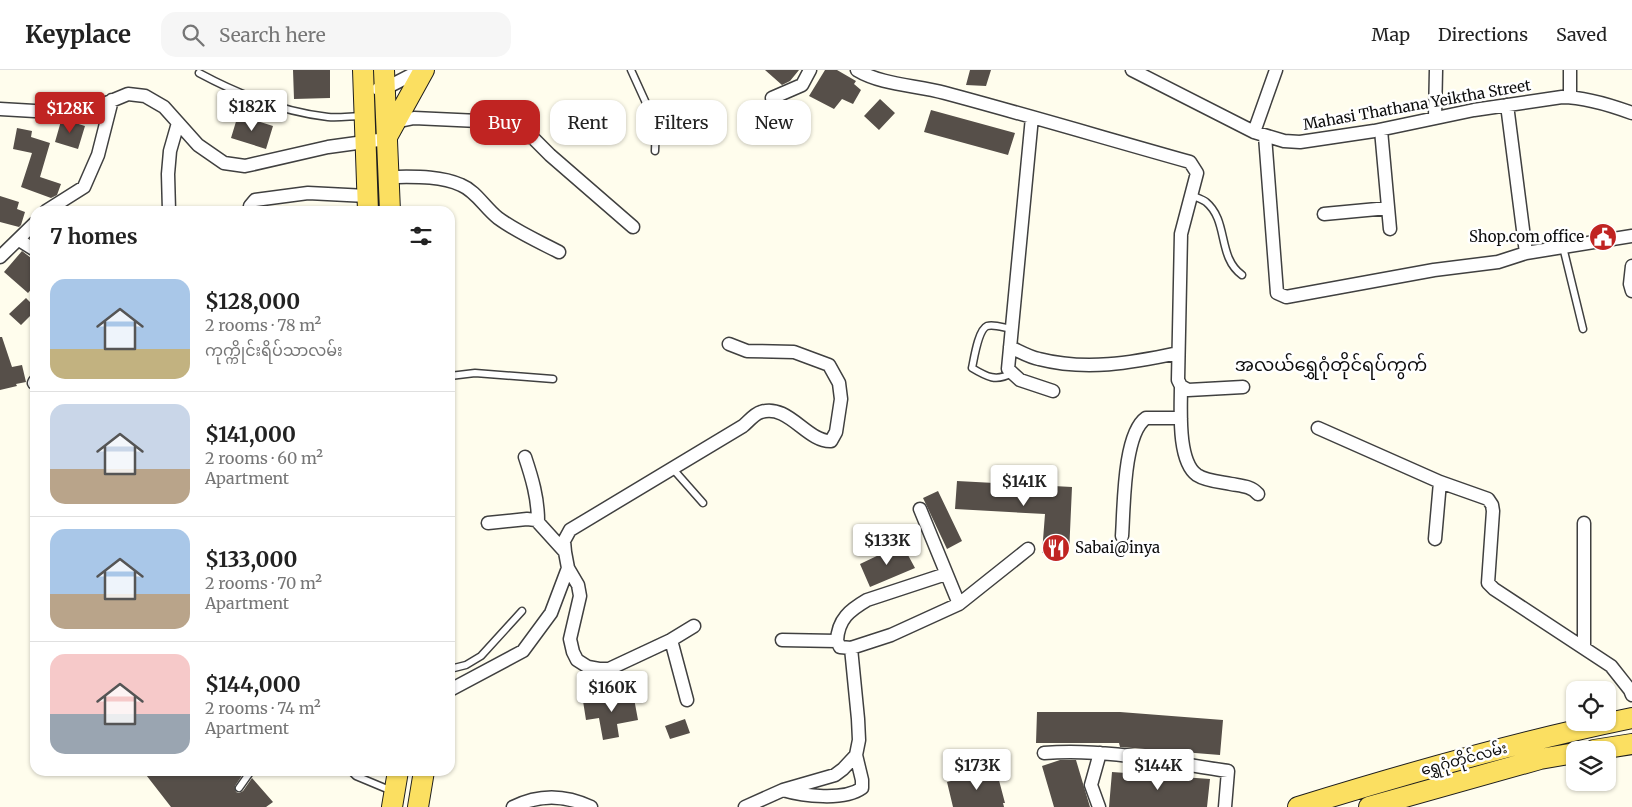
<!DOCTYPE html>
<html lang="en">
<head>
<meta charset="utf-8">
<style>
  :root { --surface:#fff; --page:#f6f6f6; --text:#222; --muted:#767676; --line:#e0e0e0; --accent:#c02422 }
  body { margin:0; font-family:Merriweather,"Noto Sans Myanmar",serif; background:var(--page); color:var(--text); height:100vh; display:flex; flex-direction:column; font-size:19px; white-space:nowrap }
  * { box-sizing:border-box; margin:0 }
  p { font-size:16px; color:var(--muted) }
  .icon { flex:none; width:28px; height:28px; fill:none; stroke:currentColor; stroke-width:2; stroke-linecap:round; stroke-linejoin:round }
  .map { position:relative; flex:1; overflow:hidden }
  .drawer { position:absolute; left:30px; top:136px; width:425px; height:570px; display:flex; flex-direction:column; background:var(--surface); border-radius:15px; box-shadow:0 1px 4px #0004 }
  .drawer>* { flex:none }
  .banner { position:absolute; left:470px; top:30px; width:475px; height:45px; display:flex; gap:10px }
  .controls { position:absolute; left:1566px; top:611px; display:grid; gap:10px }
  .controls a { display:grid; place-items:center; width:50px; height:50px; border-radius:10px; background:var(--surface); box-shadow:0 1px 4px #0004; font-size:25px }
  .price { position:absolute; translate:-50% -42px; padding:0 11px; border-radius:5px; background:#fff; color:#222; font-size:16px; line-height:32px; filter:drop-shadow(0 1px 2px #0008) }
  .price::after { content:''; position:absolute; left:50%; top:30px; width:15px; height:11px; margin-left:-8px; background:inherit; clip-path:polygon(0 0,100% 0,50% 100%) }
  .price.on { background:var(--accent); color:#fff }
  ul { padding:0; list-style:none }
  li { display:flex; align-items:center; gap:15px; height:125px; padding:0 20px }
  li+li { border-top:1px solid var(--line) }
  li span { display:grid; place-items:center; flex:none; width:140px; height:100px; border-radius:15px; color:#555 }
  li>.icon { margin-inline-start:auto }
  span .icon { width:60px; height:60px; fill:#fffc; stroke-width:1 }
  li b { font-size:21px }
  h2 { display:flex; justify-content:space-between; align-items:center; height:60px; padding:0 20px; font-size:21px }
  .pill { padding:0 18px; border-radius:15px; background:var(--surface); box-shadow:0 1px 4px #0004; font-size:18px; line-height:45px }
  .pill.on { background:var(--accent); color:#fff }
  header { display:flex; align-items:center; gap:30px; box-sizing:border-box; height:70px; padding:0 25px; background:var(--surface); border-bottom:1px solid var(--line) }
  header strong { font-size:24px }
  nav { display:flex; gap:28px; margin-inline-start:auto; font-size:18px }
  .search { width:350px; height:45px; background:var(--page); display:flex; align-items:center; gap:12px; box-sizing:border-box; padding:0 18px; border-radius:15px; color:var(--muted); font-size:19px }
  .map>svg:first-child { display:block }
  .building { fill:#564f49 }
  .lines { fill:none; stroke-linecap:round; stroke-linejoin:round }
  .lane-casing { stroke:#404040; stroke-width:9 }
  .street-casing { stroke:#404040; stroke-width:15 }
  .primary-casing { stroke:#1e1e1e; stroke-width:22 }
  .lane { stroke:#fff; stroke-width:6 }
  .street { stroke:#fff; stroke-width:12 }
  .primary { stroke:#fbdf61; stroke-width:20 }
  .labels { text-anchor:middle; stroke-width:5; stroke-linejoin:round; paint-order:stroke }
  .street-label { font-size:15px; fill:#0d0d0d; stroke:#fff }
  .poi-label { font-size:15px; fill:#0d0d0d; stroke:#fff; text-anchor:end }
  .quarter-label { font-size:18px; fill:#0d0d0d; stroke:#fff }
</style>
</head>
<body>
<header>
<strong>Keyplace</strong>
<div class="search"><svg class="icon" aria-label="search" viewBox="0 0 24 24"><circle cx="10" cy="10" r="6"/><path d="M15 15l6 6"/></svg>Search here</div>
<nav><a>Map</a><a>Directions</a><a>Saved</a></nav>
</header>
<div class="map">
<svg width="1632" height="737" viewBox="0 0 1632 737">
  <rect width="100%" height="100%" fill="#fffded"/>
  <path class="building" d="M293,0H330V28L294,29Z
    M765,0H799L790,11L782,15Z
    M825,0H837L856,11L854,14L861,20L853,34L842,29L834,39L809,26Z
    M970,0H991L986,16L966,15Z
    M880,29L895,43L879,60L864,46Z
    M931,40L1015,63L1008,85L924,62Z
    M238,45L273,56L266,79L231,68Z
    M61,51H69L85,56L78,79L55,72Z
    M17,58L32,61L31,67L50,73L40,107L61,114L57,125L51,128L21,117L32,83L13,79Z
    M0,126L19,132L17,139L25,142L21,155L19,157L0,152Z
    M22,181L35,191V215L28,223L4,202Z
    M26,228L35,237V241L21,255L9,244Z
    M0,267H2L12,297L22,295L26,312L16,314L17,316L0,320Z
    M957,411L1072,417L1069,484L1042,483L1045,444L955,439Z
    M938,421L962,471L947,479L923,428Z
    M902,474L915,498L870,517L860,494Z
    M633,623L638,650L617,654L619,667L603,670L599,648L586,650L583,631Z
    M1037,642H1120L1223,650L1220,685L1120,677L1119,673H1036Z
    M685,649L690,663L670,669L665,656Z
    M1060,690H1076L1090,737H1054L1042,696Z
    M996,699L1005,733H1003L1004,737H953L947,712Z
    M143,701H245L235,716L236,722L239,723L243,721L252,708L273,732L266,737H171Z
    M1112,702L1210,709L1207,737H1109Z"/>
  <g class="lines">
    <g class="lane-casing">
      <path id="lane" d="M631,0L656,55L655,81
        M199,3C238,24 283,42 328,47C339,48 352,46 363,46
        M1191,125C1195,127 1202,129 1206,132C1229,151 1217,187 1242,205
        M1563,177L1583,259
        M1012,259C1004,258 995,254 987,256C978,260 974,289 972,298C987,307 996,312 1012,303
        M450,306L475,303L553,309
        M673,399L703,433
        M450,599L466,595L481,586L522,541
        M351,701L356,706L392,721
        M239,718L251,701"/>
    </g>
    <g class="street-casing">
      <path id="street" d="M857,0C882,15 916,15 945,23C1027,45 1108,69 1190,92L1197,103L1181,164L1178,310L1181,316C1181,338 1177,391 1197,405C1206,411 1221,412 1231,414C1242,416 1251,416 1258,424
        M1132,0L1254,62L1284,71L1300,72L1374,61L1474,40L1562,27C1585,27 1610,35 1632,43
        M378,19H384L421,0
        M1570,27V0
        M772,28L802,15L810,0
        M1507,35L1526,183
        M0,39L69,43L99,36L128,24L145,26L164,37L198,75L224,93L245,96L328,77L386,69
        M1032,47L1008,299L1020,310L1053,321
        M1435,48L1436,0
        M395,52L414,48L479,51L504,57L533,68L550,85L633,157
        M1381,60L1390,159
        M1254,62L1276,0
        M1265,66L1277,223L1286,227L1434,200L1498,192L1526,183L1632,166
        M388,107C411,107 439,105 461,115C476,121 485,138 498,148C517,162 538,171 559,182
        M46,141L84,117L98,85L112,30
        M169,141L168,104L170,81L178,53
        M251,141L250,136L255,130L308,123L367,126
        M1324,144L1388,138
        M19,170L35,180
        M0,187L35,153
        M1632,196L1630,214L1632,221
        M1010,277C1019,281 1029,287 1039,289C1086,301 1131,293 1178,283
        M34,313L35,311
        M1181,316L1188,320L1243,317
        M1318,358L1440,412L1488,429L1492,435L1493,441L1488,513L1494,519L1611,596L1630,620L1632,625
        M525,387C532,408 538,428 538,451
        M920,439L959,534
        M488,453L527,449L536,450L565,482
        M1584,453V578
        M1122,466C1124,439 1123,364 1146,348H1181
        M1435,469L1440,412
        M946,504L867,530C850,540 838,549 837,571L840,577L851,578L891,565L959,534L1028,479
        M694,556L671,570L609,599H599L588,597L577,590L573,582L570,569L580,526L578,515L568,498L565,482L564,471L570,460L743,356C748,352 754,344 761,342C788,333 807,372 831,371L836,362L841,329L839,313L829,295L794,282L747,281L729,274
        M671,570L687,630
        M782,570L837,571
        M450,620L523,581L551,543L568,498
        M1044,683C1105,678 1167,692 1228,701L1225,737
        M783,720C803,726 844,731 862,718V710L856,685L859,670L858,649L851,578
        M513,737C539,724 566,725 591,737
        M745,737L783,720L835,705L843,699L856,685
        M1099,737L1091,715L1100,683"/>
    </g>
    <g class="primary-casing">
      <path id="primary" d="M363,0L368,141
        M384,0L390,141
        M387,67L424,0
        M1594,680L1632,674
        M392,737L398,701
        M418,737L424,701
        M1298,737C1408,703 1519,671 1632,648
        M1369,737L1540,689L1575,683"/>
    </g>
    <use href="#lane" class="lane"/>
    <use href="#street" class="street"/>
    <use href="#primary" class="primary"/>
  </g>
  <defs>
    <g id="civic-disc" transform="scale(1.4375)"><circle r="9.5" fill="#c02422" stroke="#fff"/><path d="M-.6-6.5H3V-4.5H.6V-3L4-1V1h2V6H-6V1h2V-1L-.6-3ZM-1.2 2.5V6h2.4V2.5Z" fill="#fff"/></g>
    <g id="restaurant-disc" transform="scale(1.4375)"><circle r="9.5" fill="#c02422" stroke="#fff"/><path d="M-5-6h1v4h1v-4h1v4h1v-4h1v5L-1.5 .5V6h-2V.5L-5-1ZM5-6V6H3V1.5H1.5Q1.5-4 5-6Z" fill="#fff"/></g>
  </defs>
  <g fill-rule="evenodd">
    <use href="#civic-disc" x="1603" y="167"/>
    <use href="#restaurant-disc" x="1056" y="478"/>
  </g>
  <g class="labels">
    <g class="street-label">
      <text transform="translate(1417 35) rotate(-10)" y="5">Mahasi Thathana Yeiktha Street</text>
      <text transform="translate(1464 689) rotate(-15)" y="5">ရွှေဂုံတိုင်လမ်း</text>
    </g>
    <g class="poi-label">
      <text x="1584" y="172">Shop.com office</text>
      <text x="1075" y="483" text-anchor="start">Sabai@inya</text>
    </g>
    <g class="quarter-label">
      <text x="1331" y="301">အလယ်ရွှေဂုံတိုင်ရပ်ကွက်</text>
    </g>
  </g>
</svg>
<div class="controls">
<a><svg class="icon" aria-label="locate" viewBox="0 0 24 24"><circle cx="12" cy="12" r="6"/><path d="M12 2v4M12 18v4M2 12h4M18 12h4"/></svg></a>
<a><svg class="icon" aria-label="layers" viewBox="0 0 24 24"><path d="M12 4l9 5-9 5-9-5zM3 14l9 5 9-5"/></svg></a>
</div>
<b class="price" style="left:252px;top:62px">$182K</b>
<b class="price on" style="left:70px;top:64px">$128K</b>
<b class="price" style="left:1024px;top:437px">$141K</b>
<b class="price" style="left:887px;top:496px">$133K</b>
<b class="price" style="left:612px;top:643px">$160K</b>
<b class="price" style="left:977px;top:721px">$173K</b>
<b class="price" style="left:1158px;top:721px">$144K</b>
<div class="banner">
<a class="pill on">Buy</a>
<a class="pill">Rent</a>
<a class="pill">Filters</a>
<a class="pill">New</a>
</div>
<section class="drawer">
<h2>7 homes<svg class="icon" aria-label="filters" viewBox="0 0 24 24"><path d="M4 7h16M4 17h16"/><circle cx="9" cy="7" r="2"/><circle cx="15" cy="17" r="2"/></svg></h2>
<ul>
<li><span style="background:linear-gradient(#a9c7e8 70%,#c2b280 0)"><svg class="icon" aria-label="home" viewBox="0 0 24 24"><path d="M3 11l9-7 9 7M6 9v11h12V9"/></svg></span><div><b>$128,000</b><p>2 rooms · 78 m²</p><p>ကုက္ကိုင်းရိပ်သာလမ်း</p></div></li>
<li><span style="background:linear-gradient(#c9d6e8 65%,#b9a48a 0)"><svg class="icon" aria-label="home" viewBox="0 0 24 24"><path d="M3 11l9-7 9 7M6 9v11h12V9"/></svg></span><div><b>$141,000</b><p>2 rooms · 60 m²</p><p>Apartment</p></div></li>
<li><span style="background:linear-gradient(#a9c7e8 65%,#b9a48a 0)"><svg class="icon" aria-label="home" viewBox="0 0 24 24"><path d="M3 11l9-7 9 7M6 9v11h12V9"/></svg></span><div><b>$133,000</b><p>2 rooms · 70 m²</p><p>Apartment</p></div></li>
<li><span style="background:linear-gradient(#f6c9c9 60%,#9aa5b1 0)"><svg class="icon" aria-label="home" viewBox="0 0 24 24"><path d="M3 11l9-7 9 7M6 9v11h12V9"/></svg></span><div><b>$144,000</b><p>2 rooms · 74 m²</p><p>Apartment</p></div></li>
</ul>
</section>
</div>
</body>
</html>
